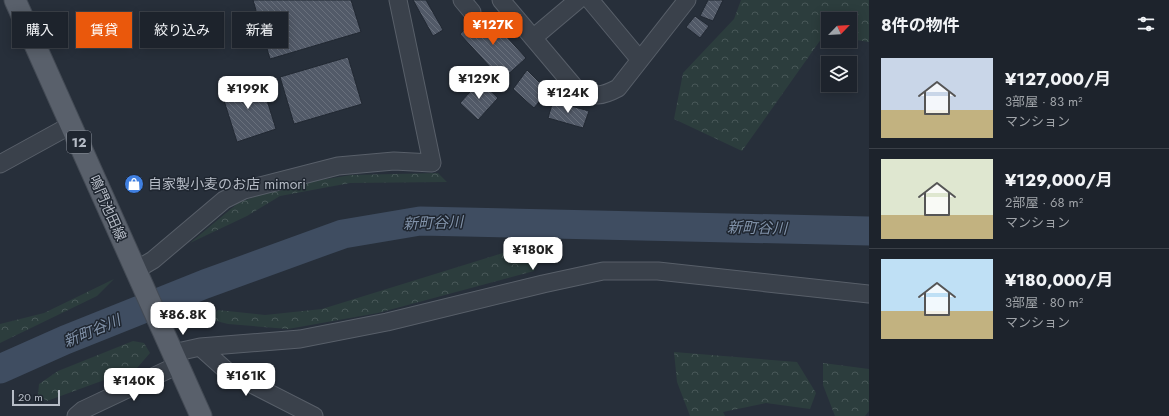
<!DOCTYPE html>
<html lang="ja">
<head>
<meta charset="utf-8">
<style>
  :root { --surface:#1d232c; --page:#2a2f38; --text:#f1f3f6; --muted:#a0a4a9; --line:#3b4048; --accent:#ea580c }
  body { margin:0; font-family:Jost,"Noto Sans JP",sans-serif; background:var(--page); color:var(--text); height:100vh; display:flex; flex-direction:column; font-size:15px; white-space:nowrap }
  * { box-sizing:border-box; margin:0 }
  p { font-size:13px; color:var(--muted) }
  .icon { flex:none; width:22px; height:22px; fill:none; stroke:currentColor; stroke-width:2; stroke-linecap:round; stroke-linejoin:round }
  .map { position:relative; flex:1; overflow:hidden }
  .drawer { display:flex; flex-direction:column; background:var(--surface); width:300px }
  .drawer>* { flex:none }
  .top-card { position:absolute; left:12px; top:12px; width:380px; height:36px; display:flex; gap:8px }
  .needle { width:26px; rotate:65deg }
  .fabs { position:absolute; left:821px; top:12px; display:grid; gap:8px }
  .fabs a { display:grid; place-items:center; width:36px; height:36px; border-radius:0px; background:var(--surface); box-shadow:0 2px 10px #0003,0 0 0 1px var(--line); font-size:20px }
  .scale { position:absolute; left:12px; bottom:10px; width:48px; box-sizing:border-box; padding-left:4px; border:2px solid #b6bcc6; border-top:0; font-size:11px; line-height:14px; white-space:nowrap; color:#b6bcc6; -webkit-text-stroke:3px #1f2630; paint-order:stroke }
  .price { position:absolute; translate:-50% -34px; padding:0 9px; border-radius:8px; background:#fff; color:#222; font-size:13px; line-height:26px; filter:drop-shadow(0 1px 2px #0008) }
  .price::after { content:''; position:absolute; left:50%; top:24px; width:12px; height:9px; margin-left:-6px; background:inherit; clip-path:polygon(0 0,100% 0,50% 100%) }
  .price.selected { background:var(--accent); color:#fff }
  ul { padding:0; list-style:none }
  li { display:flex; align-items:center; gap:12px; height:100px; padding:0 12px }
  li+li { border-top:1px solid var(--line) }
  li span { display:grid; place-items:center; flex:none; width:112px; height:80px; border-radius:0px; color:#555 }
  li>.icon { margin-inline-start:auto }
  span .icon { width:48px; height:48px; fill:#fffc; stroke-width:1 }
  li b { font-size:17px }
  h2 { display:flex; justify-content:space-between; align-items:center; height:48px; padding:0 12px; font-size:17px }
  .tag { padding:0 14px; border-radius:0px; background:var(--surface); box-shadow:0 2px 10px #0003,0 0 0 1px var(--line); font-size:14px; line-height:36px }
  .tag.selected { background:var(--accent); color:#fff }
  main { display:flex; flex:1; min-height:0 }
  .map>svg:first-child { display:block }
  .forest { fill:url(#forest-crowns) }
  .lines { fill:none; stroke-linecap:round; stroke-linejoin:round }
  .river { stroke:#3f4d61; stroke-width:29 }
  .building { fill:url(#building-back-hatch); stroke:#212832 }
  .minor-casing { stroke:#585f69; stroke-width:19 }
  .major-casing { stroke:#434a54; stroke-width:23 }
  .minor { stroke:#3a414b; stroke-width:17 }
  .major { stroke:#59606b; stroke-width:21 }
  .labels { text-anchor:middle; stroke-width:3; stroke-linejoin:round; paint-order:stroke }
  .shield { fill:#1f2630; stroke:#898f99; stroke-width:1 }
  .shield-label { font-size:13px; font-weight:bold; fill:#b6bcc6 }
  .poi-label { font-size:14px; fill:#b6bcc6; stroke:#1f2630; text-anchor:start }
  .street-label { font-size:14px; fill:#b6bcc6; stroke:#1f2630 }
  .water-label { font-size:15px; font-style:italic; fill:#8293aa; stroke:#1f2630 }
</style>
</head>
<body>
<main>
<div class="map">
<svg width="869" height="416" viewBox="0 0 869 416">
  <defs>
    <pattern id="forest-crowns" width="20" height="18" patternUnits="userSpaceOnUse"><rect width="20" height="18" fill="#2c3d3d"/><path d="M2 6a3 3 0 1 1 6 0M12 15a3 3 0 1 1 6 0" fill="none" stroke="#485758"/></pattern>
    <pattern id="building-back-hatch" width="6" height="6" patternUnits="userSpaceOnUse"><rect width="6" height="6" fill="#525a68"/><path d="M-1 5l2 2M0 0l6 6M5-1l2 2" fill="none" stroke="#69707c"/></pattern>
  </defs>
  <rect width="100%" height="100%" fill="#272f3a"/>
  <path class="forest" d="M741,0H869V42L850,39V19H828V35H824L742,151L674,119L683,73L734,19Z
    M438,173L447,182L350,183L280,196L247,216L190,243L238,203L284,186L351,175Z
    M519,248L540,258L534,271L378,313L288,329L228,324L208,319L218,310L265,315L322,309Z
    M114,279L97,296L0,343V324L44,313Z
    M133,341L144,343L150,353L137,368L47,401L38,395L39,384L58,371Z
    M674,352L797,362L816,393L810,409L766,403L723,412L725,416H690L677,382Z
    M823,363L869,369V411L865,416H835L823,385Z"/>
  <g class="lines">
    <path class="river" d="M0,369L65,340L205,284L343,234L420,221L869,231"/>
  </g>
  <path class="building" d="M253,0H351L361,32L270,59Z
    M413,0H426L443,30L433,36Z
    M708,0H723L713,21L700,16Z
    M484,12L526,58L502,80L460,34Z
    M695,16L709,26L700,38L686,27Z
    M348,57L362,104L294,124L280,77Z
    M527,70L548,91L534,108L513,89Z
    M260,78L276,129L237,142L221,91Z
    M480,81L498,98L478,120L460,103Z
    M553,101L589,111L583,128L548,118Z"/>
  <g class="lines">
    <g class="minor-casing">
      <path id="minor" d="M462,0L472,12
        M501,0L577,90C595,97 601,97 618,88L687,0
        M590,0L640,60
        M533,38L578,0
        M0,164L71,125
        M136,270L153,260L224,200L244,190L338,166L394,161L432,163L398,0
        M200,347L228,372L314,416
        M173,353L200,347L300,339L387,322L543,284L603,271H658L869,294
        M76,416L83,410L178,365"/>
    </g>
    <g class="major-casing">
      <path id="major" d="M15,0L201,416"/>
    </g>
    <use href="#minor" class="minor"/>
    <use href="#major" class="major"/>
  </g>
  <defs>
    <g id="shop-disc" transform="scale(1)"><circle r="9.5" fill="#3f7fe0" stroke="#1f2630"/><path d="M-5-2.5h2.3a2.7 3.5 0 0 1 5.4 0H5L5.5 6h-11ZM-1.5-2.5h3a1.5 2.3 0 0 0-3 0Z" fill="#fff"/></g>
  </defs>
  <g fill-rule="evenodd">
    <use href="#shop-disc" x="134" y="184"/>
  </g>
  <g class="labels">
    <rect class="shield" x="67" y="131" width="24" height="22" rx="3"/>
    <g class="shield-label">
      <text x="79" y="147">12</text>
    </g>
    <g class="poi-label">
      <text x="148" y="189">自家製小麦のお店 mimori</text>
    </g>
    <g class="street-label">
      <text transform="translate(108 208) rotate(66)" y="5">鳴門池田線</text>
    </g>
    <g class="water-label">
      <text transform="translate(433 223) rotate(-2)" y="5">新町谷川</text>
      <text transform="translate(757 228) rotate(1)" y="5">新町谷川</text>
      <text transform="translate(92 331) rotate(-23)" y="5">新町谷川</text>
    </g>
  </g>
</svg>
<div class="fabs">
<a><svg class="needle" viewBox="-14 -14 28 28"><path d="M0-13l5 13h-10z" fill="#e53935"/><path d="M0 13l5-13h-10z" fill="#a0a4a9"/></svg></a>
<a><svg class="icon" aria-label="layers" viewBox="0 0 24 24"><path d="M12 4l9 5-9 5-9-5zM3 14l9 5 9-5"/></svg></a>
</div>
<div class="scale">20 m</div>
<b class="price selected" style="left:493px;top:46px">¥127K</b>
<b class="price" style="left:479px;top:100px">¥129K</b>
<b class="price" style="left:248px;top:110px">¥199K</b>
<b class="price" style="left:568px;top:114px">¥124K</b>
<b class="price" style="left:533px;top:271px">¥180K</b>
<b class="price" style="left:183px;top:336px">¥86.8K</b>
<b class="price" style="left:246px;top:397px">¥161K</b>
<b class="price" style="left:134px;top:402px">¥140K</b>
<div class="top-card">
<a class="tag">購入</a>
<a class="tag selected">賃貸</a>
<a class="tag">絞り込み</a>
<a class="tag">新着</a>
</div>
</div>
<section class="drawer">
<h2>8件の物件<svg class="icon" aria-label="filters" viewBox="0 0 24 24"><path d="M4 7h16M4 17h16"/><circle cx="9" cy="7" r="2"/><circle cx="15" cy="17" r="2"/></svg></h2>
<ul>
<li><span style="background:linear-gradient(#c9d6e8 65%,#c2b280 0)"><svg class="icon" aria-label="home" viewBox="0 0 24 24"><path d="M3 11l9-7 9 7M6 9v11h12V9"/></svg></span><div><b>¥127,000/月</b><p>3部屋 · 83 m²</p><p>マンション</p></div></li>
<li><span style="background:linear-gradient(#dfe7d0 70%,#c2b280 0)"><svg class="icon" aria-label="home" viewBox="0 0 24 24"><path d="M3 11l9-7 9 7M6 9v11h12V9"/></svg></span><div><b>¥129,000/月</b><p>2部屋 · 68 m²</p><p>マンション</p></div></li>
<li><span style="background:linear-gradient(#bfe0f5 65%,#c2b280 0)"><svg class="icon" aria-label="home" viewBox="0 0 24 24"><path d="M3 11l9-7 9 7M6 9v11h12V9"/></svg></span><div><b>¥180,000/月</b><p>3部屋 · 80 m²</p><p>マンション</p></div></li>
</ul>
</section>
</main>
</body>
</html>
